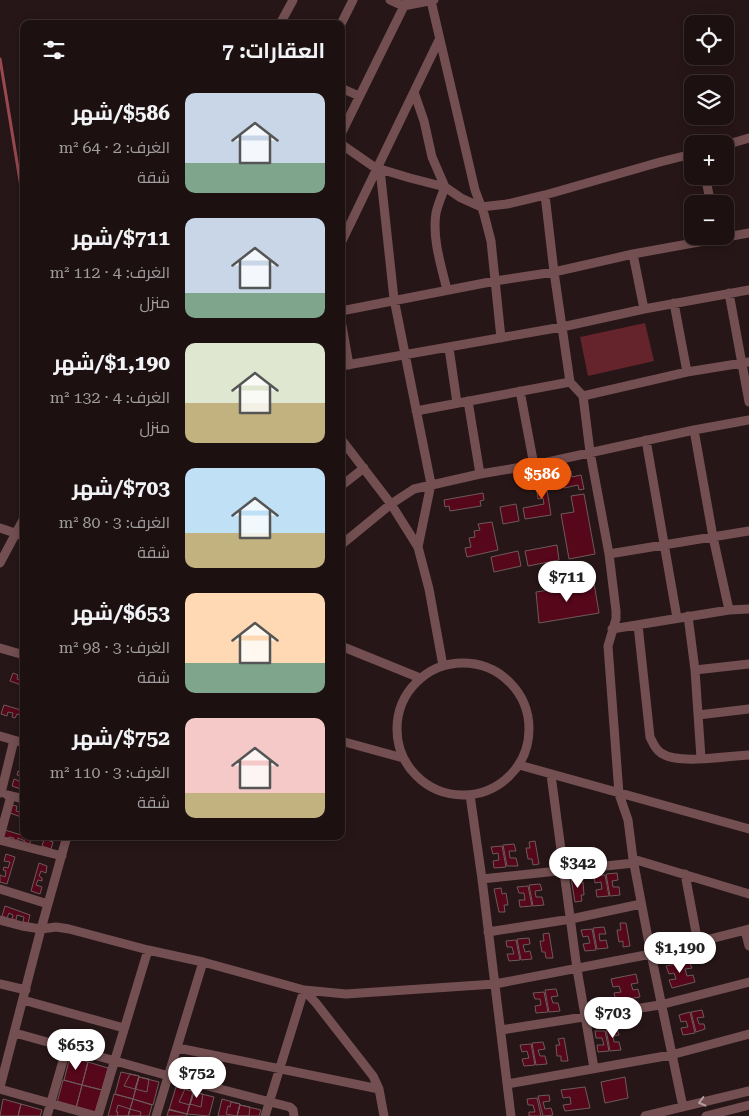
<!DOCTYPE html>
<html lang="ar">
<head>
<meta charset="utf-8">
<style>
  :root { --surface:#1d1011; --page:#25191a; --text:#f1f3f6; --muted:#a09d9f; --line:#3b3031; --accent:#ea580c }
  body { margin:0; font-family:"Roboto Serif",Cairo,serif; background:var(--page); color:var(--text); direction:rtl; height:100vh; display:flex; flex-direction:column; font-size:19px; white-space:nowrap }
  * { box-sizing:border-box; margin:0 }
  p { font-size:16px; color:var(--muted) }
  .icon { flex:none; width:28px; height:28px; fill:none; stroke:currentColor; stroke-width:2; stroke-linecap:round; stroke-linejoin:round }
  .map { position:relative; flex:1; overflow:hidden; direction:ltr }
  .side { position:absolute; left:20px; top:20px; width:325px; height:820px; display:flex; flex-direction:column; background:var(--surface); border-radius:10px; box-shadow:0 2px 12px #0003,0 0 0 1px var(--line); direction:rtl }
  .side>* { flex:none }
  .buttons { position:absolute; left:684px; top:15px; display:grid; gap:10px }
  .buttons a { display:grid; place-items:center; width:50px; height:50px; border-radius:10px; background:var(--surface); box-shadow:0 2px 12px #0003,0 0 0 1px var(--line); font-size:25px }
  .price { position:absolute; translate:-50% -42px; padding:0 11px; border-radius:18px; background:#fff; color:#222; font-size:16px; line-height:32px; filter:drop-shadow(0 1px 2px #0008) }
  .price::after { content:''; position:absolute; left:50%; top:30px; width:15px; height:11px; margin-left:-8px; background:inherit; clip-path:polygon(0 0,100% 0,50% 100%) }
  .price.selected { background:var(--accent); color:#fff }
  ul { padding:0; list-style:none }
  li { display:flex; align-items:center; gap:15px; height:125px; padding:0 20px }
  li span { display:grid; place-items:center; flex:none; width:140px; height:100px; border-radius:10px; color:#555 }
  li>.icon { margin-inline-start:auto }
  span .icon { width:60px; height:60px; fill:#fffc; stroke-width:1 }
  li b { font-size:21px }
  h2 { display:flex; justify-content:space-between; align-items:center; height:60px; padding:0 20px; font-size:21px }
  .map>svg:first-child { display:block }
  .garden { fill:#65232c }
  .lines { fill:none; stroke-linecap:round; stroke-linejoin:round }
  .stream { stroke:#9a4951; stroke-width:3 }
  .building { fill:#560719; stroke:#6f5a5b }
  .street { stroke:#734f51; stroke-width:9 }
  .oneway { stroke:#b69d9e }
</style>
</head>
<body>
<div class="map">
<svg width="749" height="1116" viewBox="0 0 749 1116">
  <rect width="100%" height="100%" fill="#271617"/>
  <path class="garden" d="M645,323L654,361L588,376L580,337Z"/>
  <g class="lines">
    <path class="stream" d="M0,59L24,205"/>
  </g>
  <path class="building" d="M571,471L572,477L581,475L584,489L579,490L578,485L564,488L561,473Z
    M550,476L552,482L558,481L559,488L547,490L551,515L525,519L523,508L544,504L543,498L538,499L536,484L544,483L543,477Z
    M483,493L484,500L480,501L481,506L450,511L449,506L445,507L444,500Z
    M584,494L595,554L569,559L561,514L574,512L571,496Z
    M516,504L519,521L503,524L500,507Z
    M492,522L498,550L467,557L465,548L471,547L469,538L475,537L474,531L480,530L478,524Z
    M557,545L559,560L528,566L525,551Z
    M518,551L521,566L494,572L491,557Z
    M594,583L599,613L539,623L536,592Z
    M13,673L18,675L17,679L24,681V686L10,681Z
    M4,705L24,711V716L17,714L15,718L12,717L13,713L8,712L7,716L1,714Z
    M21,759L24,760V767L19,765Z
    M24,767V779L21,789L12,786L14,779L19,781L21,776L17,775L18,771L22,772Z
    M12,805L17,806L16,811L23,813L24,810V818L10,813Z
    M5,830L31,838L29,847L24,845L25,841L18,838L17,843L13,842L14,838L9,837L8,841L3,839Z
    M45,836H48L47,840L53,842L51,849L42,846Z
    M535,841L539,864L533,865L532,859H528L526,848H530L529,842Z
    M514,844L516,851H509L510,858H516L518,866H507L503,845Z
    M502,846L506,867L494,868L493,861L499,860L498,853L493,854L491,847Z
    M6,854L15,857L7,884L0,882V875L5,877L6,871L3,870L4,867L8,868L10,862L4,861Z
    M39,863L47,866L46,873L41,871L39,876L42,878V881L38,880L36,885L42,887L40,894L31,891Z
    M617,873L618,880L612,881L613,887H619L620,895L610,896L606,874Z
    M605,875L609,896L597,897L596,890L602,889L601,882L595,883L594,876Z
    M578,877L580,883L583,882L584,895H581L582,901L575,902L571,878Z
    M540,884L542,890L535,891L536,897H542L544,905L533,906L529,885Z
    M528,886L532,906L520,907L519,900H525L524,893H519L517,887Z
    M501,888L502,894L506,893L508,905H504L505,912H499L494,889Z
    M5,906L30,915L28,923L23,922L24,917L17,915L16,920L12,919L13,915L9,913L7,918L2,916Z
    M620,923H626L630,946L623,947V941L619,942L617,930H621Z
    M604,927L606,934H599L600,941L606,940L608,948L597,949L593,928Z
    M592,929L596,950L585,951L583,944L590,943L588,936L583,937L581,930Z
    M549,933L553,958H546L545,952H542L540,941H544L543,934Z
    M529,938L530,944L523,945L525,952L530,951L532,959L521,960L517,939Z
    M516,940L520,960L509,961L507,954H514L512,947H507L506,941Z
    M689,961L692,968L685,969L687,976L693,975L695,982L672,988L669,980L676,979L674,973L669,974L666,966Z
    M636,974L638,983L631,984L633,990L638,989L640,997L616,1001L614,993L621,992L619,986L613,987L611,979Z
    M556,989L558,996L551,997L553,1003H558L560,1011L549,1012L545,990Z
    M544,992L548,1012L536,1013L535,1006L541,1005L540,999H535L533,993Z
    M702,1010L704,1017L697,1018L699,1024H704L705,1029L696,1032L691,1012Z
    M690,1012L695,1033L683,1035L681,1028L688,1027L686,1021L681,1022L679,1015Z
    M617,1028L619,1035L613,1036L614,1042H619L621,1050L610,1051L606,1029Z
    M595,1031H605L609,1051L598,1052L597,1045H604L602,1038H596Z
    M564,1038L568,1061H561V1056H557L556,1045H560L558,1039Z
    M543,1042L545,1049L538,1050L540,1056H545L547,1064L536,1065L532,1043Z
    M531,1044L535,1065L524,1066L522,1059L529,1058L527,1051L522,1052L520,1045Z
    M70,1057L88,1062L82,1085L64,1080Z
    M88,1062L108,1068L102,1090L82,1085Z
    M121,1072L139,1076L133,1099L115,1094Z
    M130,1074L139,1076L135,1089L124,1086Z
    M139,1077L159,1082L153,1105L133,1099Z
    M139,1077L149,1079L147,1092L135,1089Z
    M625,1077L628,1098L605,1103L601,1082Z
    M63,1080L82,1085L76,1108L57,1103Z
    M82,1085L102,1090L95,1113L76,1108Z
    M176,1087L194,1092L187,1114L169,1110Z
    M585,1087L590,1108L565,1111L563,1105L571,1104L570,1097L563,1098L561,1090Z
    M185,1089L194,1092L190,1105L179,1102Z
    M193,1092L214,1097L209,1116L187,1114Z
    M193,1092L203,1094L201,1107L190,1104Z
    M114,1094L133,1099L128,1116H108Z
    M549,1095L550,1101L543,1102L545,1109L551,1108L553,1115L543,1116L538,1096Z
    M537,1098L541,1116H529V1112H535L533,1105H528L527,1099Z
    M3,1099L21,1104L18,1116H0Z
    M133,1099L152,1105L149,1116H128Z
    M222,1099L240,1104L237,1116H218Z
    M231,1102L240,1104L237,1116L226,1114L228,1106L230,1107Z
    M21,1104L42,1110L40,1116H18Z
    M118,1105L130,1109L128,1116H117L118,1112H116Z
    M240,1105L261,1110L259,1116H237Z
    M240,1105L250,1107L249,1116H237Z
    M130,1109L141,1112L140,1116H128Z
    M169,1109L187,1114V1116H167Z"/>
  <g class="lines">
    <path class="street" d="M390,0L403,6L434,0
      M431,1L475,190L484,214L491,241L501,338
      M280,24L293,0
      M341,24L353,0
      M341,88L359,96
      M414,92L424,121L432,157L445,187C442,195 438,204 436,213C432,238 441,265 447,290
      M341,134L407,0
      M341,144L377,169H380L394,299L431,484L418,547
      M725,145L749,138
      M380,169L410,178L445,187L461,198L481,207L507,204L545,195L660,162L692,154
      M705,176L711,204
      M545,195L554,272L570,382L583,396L590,452L609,554L616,611V619L608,646L619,794L628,820L633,859L651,954L683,1107
      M341,243L439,40
      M633,254L644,309
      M729,293L749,402
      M674,303L687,372
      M341,311L495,281L554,272L633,254L749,233
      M341,320L349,365
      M449,348L457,403
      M341,366L562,327L644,309L749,290
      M520,391L534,465
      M583,396L687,372L749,362
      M468,401L480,474
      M416,411L570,382
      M694,430L713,537L729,610
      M341,439L391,504L418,547L429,589L443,666
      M646,440L677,618
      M341,486L364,468
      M0,528L24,536
      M341,545L391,504L414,489L480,474L534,465L694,430L749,420
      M609,554L749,531
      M0,563L24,518
      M688,616L695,670L749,664
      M638,625L650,737C653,743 655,749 661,753C678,765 727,756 749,755
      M612,629L729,610L749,609
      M341,646L420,678
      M0,648L24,655
      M397 729a66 66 0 1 1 132 0a66 66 0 1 1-132 0Z
      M695,670L701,758
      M698,715L749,709
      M0,736L24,743
      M341,741L403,758
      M519,765L749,829
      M551,775L577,969L594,1068
      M1,793L14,740
      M7,795L24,799
      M470,795L482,879L511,1116
      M0,836L11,796
      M0,840L62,856
      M633,859L749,894
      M685,874L698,943
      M482,879L634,863
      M0,889L48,904
      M0,920L22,926L41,929L67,836
      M745,930L749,946
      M488,932L571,919L641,904
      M0,984L26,990
      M23,1000L124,1028
      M501,1030L660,1005L749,982
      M15,1033L169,1076L290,1107L293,1110L294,1116
      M178,1048L379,1089
      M507,1084L671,1055L749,1034
      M0,1087L41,929L56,927L69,929L148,950
      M0,1089L96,1116
      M47,1116L67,1047
      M98,1116L148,950L203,962
      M156,1116L203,962L304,990L316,1003L373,1076L379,1089L384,1116
      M265,1116L304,990L346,994L495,984L651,954L749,929
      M645,1116L749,1091
      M706,1116L749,1105"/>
  </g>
  <defs><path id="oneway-chevron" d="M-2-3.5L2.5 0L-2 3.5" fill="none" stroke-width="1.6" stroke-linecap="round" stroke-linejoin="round" transform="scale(1.25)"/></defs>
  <use class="oneway" href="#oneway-chevron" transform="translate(702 1102) rotate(166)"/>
</svg>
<div class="buttons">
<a><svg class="icon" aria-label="locate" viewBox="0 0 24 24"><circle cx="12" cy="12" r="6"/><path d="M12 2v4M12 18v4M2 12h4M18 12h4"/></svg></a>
<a><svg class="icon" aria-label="layers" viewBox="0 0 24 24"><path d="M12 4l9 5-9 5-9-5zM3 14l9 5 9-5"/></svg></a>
<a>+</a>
<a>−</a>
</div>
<b class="price selected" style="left:542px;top:500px">$586</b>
<b class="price" style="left:567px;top:603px">$711</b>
<b class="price" style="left:578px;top:889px">$342</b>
<b class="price" style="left:680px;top:974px">$1,190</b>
<b class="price" style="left:613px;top:1039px">$703</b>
<b class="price" style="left:76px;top:1071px">$653</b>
<b class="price" style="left:197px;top:1099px">$752</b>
<section class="side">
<h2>العقارات: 7<svg class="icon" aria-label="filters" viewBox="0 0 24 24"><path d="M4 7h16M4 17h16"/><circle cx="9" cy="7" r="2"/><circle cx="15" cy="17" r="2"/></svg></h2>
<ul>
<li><span style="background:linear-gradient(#c9d6e8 70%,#7fa58c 0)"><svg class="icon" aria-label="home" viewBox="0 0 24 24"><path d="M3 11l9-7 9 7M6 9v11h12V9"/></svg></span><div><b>$586/شهر</b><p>الغرف: 2 · 64 m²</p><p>شقة</p></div></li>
<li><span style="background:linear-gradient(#c9d6e8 75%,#7fa58c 0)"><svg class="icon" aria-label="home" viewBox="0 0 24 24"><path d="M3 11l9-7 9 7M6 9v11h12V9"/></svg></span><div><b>$711/شهر</b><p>الغرف: 4 · 112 m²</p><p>منزل</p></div></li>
<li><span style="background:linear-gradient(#dfe7d0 60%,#c2b280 0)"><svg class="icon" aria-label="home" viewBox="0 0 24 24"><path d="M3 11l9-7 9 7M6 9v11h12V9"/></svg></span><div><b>$1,190/شهر</b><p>الغرف: 4 · 132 m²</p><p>منزل</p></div></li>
<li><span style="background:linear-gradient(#bfe0f5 65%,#c2b280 0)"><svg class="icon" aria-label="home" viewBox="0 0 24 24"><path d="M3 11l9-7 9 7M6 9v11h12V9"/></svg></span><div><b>$703/شهر</b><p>الغرف: 3 · 80 m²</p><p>شقة</p></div></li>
<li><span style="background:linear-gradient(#ffd9b3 70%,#7fa58c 0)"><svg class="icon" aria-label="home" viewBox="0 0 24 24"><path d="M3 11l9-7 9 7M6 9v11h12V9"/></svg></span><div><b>$653/شهر</b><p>الغرف: 3 · 98 m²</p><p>شقة</p></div></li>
<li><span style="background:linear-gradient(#f6c9c9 75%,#c2b280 0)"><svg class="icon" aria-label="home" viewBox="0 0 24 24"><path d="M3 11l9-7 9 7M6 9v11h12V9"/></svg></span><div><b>$752/شهر</b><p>الغرف: 3 · 110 m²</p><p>شقة</p></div></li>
</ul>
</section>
</div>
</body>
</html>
